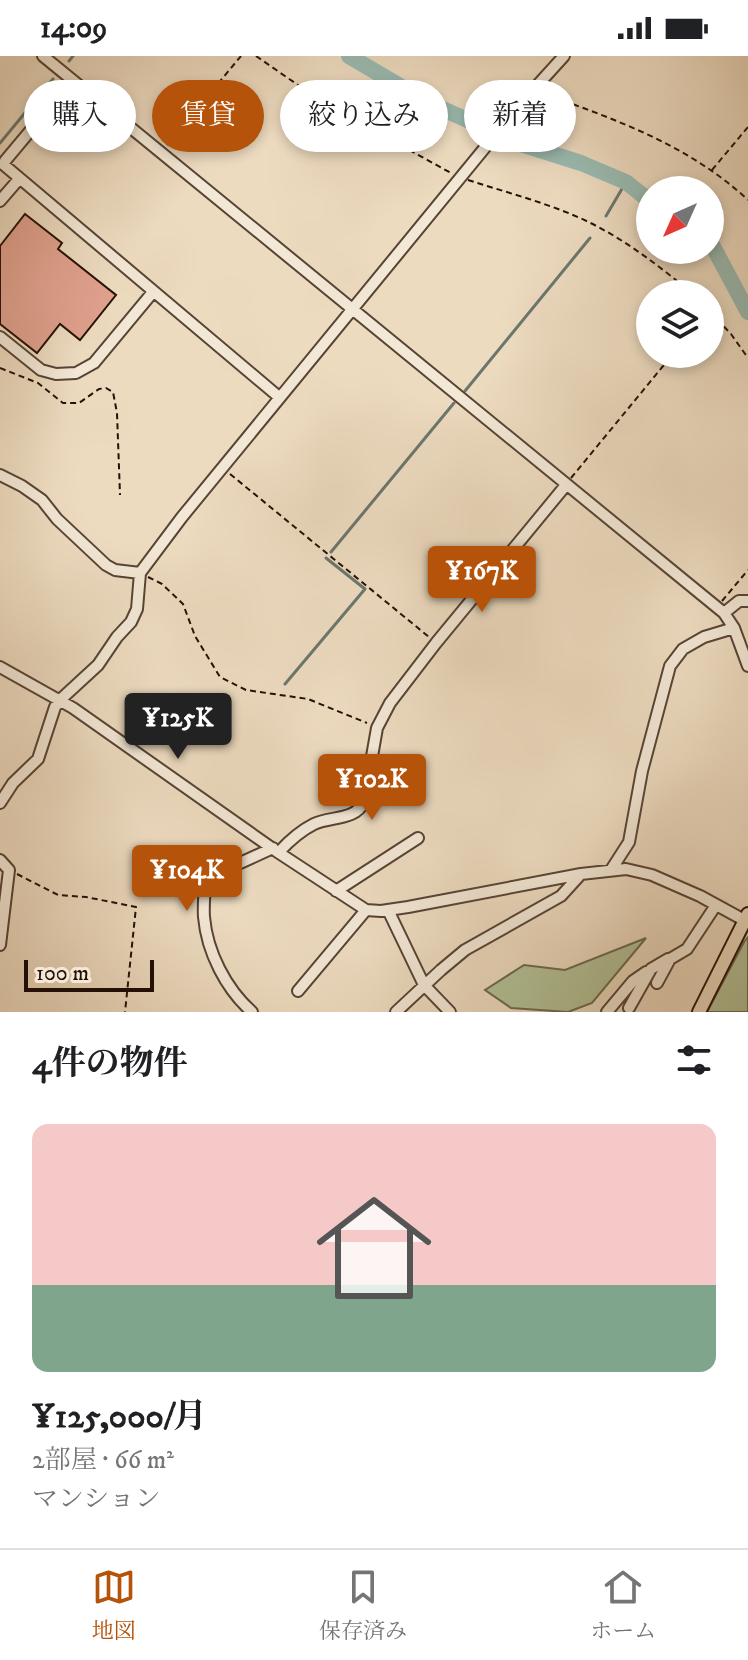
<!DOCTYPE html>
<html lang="ja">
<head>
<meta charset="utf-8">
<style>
  :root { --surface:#fff; --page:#f2f2f2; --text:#202124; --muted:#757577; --line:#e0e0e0; --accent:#b45309 }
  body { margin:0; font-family:"IM FELL DW Pica","Noto Serif JP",serif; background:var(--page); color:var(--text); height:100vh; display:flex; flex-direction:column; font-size:30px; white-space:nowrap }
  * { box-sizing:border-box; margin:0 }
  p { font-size:26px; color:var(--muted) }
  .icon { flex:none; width:44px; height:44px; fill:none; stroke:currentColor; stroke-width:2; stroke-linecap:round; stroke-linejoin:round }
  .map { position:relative; height:956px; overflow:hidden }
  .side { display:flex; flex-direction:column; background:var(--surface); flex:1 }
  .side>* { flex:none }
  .banner { position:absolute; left:24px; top:24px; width:700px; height:72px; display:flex; gap:16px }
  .needle { width:52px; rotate:225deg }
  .tools { position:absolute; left:636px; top:120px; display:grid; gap:16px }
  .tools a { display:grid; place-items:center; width:88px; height:88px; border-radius:50%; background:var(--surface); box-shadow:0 4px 12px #0003; font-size:40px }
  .scale { position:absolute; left:24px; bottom:20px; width:130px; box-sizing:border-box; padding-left:8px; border:4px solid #251007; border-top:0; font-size:22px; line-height:28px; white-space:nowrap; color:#251007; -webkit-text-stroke:6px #f3e8d6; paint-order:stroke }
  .price { position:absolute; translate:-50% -68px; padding:0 18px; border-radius:8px; background:var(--accent); color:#fff; font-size:26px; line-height:52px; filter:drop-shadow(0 2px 4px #0008) }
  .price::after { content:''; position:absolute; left:50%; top:48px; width:24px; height:18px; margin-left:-12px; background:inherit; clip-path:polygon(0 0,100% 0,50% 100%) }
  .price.active { background:#222; color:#fff }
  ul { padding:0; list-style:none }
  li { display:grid; align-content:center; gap:16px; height:424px; padding:0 32px }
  li span { display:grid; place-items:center; height:248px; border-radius:16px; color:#555 }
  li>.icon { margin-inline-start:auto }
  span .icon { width:144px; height:144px; fill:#fffc; stroke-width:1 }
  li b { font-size:34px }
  h2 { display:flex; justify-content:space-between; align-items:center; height:96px; padding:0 32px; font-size:34px }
  .tag { padding:0 28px; border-radius:36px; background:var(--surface); box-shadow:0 4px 12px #0003; font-size:28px; line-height:72px }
  .tag.active { background:var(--accent); color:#fff }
  .status { display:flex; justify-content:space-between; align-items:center; height:56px; padding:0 40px; background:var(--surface); direction:ltr }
  .status svg { height:22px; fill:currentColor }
  .tab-bar { display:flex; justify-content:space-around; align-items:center; height:112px; border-top:2px solid var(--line); background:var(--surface); font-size:22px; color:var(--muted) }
  .tab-bar a { display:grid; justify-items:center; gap:4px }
  .tab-bar .active { color:var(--accent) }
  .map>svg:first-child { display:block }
  .green { fill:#b2c197; stroke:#6c684f; stroke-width:2 }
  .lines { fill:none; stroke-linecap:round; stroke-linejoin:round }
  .stream { stroke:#6b776e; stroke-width:3 }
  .river { stroke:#99bbb2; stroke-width:16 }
  .building { fill:#e0a18e; stroke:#251007; stroke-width:2 }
  .minor-casing { stroke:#574335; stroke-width:14 }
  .major-casing { stroke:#251007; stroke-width:16 }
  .path { stroke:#251007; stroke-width:2; stroke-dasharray:6 4; stroke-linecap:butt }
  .minor { stroke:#f3e8d6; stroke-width:10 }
  .major { stroke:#eddbc0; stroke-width:12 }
</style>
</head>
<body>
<div class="status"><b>14:09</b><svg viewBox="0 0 49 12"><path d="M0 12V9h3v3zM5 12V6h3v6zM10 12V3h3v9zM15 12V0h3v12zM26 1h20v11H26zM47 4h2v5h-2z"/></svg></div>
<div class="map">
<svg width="748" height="956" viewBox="0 0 748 956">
  <rect width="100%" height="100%" fill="#eddbc0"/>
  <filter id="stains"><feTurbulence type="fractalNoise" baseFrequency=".0025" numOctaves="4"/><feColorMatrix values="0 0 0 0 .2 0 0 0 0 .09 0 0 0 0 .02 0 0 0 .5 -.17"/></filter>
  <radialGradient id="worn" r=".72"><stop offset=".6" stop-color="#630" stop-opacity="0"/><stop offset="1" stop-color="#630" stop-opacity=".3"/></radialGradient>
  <path class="green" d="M748,881V956H707L744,886Z
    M646,882L592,947L568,956L511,952L485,934L524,909L565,914Z"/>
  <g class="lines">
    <path class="stream" d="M69,5L73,0
      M0,87L53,23
      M606,160L626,126
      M465,335L590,182
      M331,496L454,347
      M285,628L365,533L326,502"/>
    <path class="river" d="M349,0L427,46L521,88L581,107L626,126L646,142H650
      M710,185L748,256"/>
  </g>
  <path class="building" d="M25,158L62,187L58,193L116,239L80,284L60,268L37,297L0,268V190Z"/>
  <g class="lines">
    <g class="minor-casing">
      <path id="minor" d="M43,0L724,557L734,572L748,610
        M72,25L5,105L4,109L279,341
        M0,145L19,123
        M0,281L41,314L56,318L76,317L94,307L153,236
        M0,419L22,430L42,444L57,463L106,509L115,514L140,517
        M724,557L739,545H748
        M0,611L73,652L276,795L366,854L381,855L408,851L581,818L626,813L652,819L700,840L744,864
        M0,747L13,727L38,703L55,651L60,644L98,609L117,581L131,566L137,553L140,517L182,461L524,44L564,0
        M279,796C289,785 300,775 314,768C330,760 355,765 364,746L377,672L390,647L436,587L566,429
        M0,804L9,814L0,889
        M611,814L629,786L642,715L670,610L683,593L704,581L734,572
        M336,835L418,782
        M388,854L424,929L450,956
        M657,927L670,903L687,893L716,849
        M298,935L366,854
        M629,952L651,913L668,903
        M252,956C226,933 207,896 204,861C203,849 205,835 205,823L273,792
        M396,956L441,914L465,894L561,840L581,818
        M607,956L633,925L646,916"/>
    </g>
    <g class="major-casing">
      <path id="major" d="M699,956L748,858"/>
    </g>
    <path class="path" d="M256,0L324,47L451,117
      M545,38C617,64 690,90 748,144
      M167,89L241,0
      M712,114L748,71
      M468,124C505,136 544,146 580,162C622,181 658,209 693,238
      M710,256L731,278L748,302
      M0,312L38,327L63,347H79L99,333L106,332L113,336L117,357L120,439
      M230,418L429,581
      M571,422L673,298
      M148,521L162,528L183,548L195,580L220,621L246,634L308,643L367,667
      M722,545L748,514
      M17,818L58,839L86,841L136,851L125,956"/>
    <use href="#minor" class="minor"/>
    <use href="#major" class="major"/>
  </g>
  <rect width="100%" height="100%" filter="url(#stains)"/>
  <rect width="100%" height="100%" fill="url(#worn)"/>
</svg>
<div class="tools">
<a><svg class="needle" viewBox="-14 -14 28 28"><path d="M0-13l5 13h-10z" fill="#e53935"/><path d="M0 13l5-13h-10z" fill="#757577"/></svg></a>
<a><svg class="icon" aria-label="layers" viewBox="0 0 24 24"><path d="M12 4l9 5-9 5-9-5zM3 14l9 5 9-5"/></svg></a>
</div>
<div class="scale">100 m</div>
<b class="price" style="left:482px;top:558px">¥167K</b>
<b class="price active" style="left:178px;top:705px">¥125K</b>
<b class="price" style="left:372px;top:766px">¥102K</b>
<b class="price" style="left:187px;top:857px">¥104K</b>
<div class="banner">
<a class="tag">購入</a>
<a class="tag active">賃貸</a>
<a class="tag">絞り込み</a>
<a class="tag">新着</a>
</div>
</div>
<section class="side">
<h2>4件の物件<svg class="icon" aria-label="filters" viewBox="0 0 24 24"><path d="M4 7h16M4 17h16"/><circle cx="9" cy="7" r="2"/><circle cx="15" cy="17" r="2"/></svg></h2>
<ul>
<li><span style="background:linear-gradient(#f6c9c9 65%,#7fa58c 0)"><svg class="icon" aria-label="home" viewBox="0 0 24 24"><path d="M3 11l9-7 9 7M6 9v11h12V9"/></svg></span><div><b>¥125,000/月</b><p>2部屋 · 66 m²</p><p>マンション</p></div></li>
</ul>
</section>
<nav class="tab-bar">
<a class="active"><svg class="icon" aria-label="map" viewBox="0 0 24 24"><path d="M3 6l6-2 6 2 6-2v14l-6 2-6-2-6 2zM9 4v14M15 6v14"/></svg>地図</a>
<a><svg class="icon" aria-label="saved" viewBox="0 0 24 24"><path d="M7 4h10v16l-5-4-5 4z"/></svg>保存済み</a>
<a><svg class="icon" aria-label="home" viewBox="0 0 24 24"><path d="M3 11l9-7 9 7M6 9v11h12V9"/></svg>ホーム</a>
</nav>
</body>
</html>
